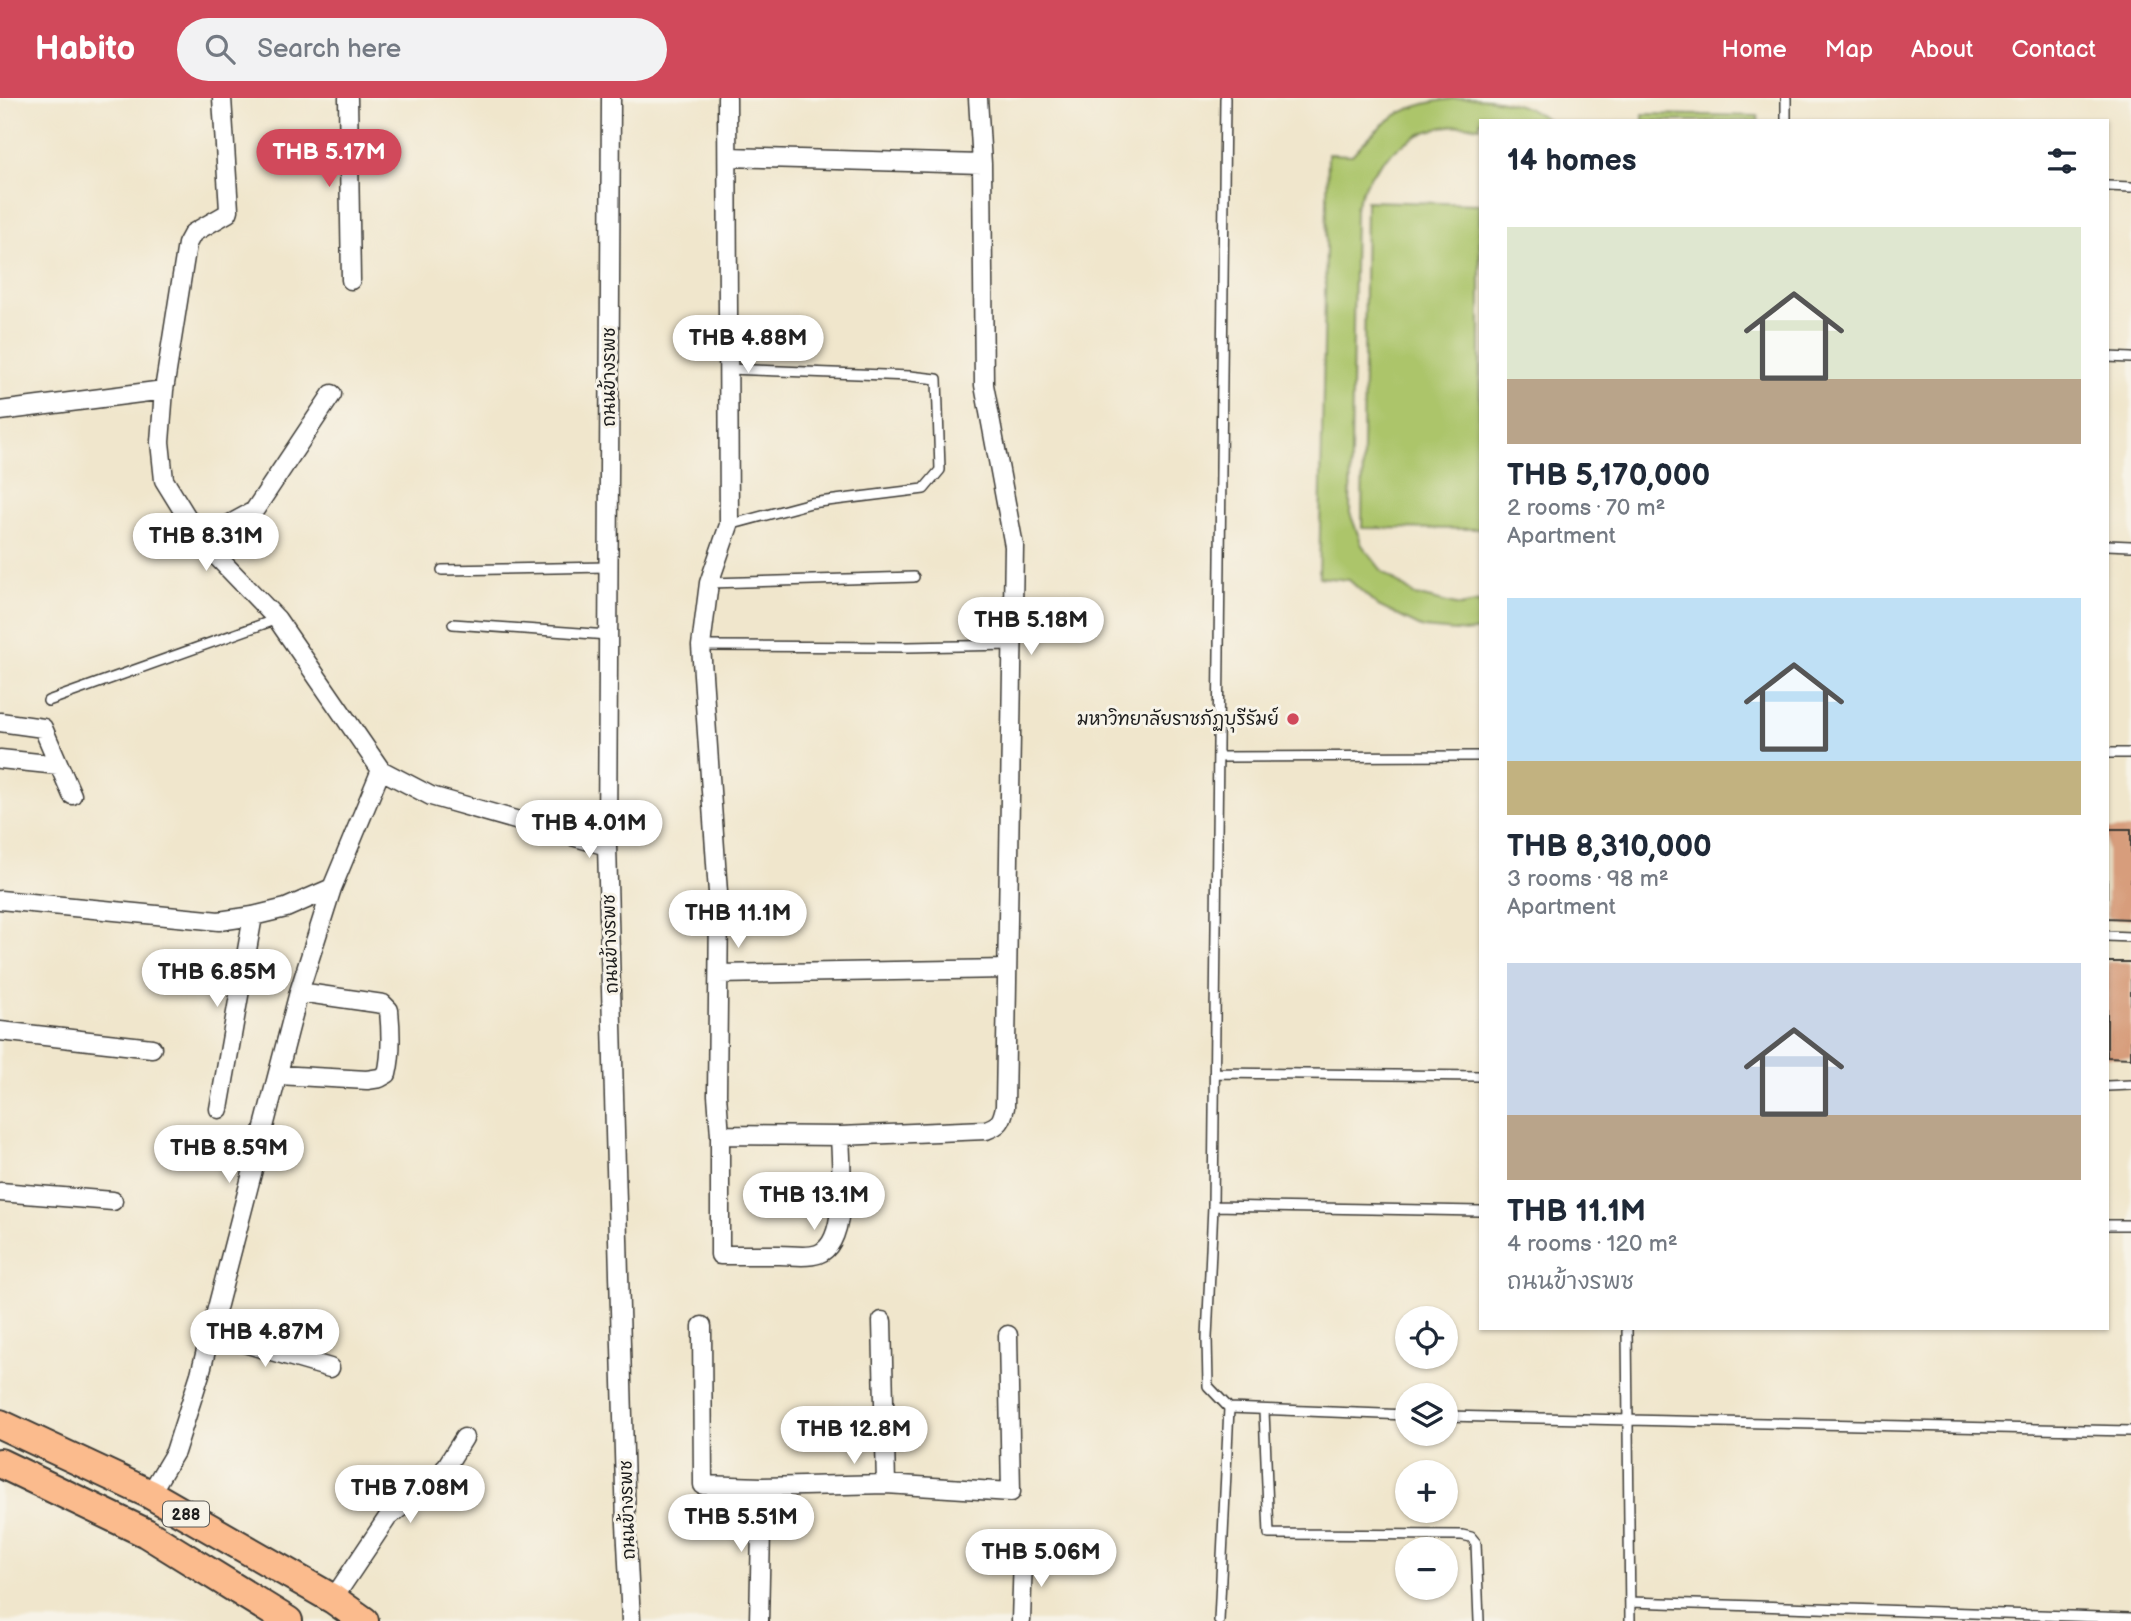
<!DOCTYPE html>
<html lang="en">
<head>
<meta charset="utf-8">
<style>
  :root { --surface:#fff; --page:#f2f2f3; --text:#1f2937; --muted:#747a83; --accent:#d1495b }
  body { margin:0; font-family:"Balsamiq Sans","Playpen Sans Thai",sans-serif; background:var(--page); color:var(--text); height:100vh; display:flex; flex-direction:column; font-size:26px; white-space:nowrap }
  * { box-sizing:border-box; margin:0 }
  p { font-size:23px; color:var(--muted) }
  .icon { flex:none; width:38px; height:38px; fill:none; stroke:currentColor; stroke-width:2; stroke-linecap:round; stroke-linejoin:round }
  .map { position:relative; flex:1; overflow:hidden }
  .drawer { position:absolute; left:1479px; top:21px; width:630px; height:1211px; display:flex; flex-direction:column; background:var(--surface); border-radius:0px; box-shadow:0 2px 5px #0004 }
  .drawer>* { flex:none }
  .fabs { position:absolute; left:1395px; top:1208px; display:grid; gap:14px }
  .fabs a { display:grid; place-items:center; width:63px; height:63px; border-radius:50%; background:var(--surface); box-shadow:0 2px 5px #0004; font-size:35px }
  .price { position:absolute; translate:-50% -60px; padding:0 16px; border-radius:24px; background:#fff; color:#222; font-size:23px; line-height:46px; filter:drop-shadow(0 2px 4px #0008) }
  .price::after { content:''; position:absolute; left:50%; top:42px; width:21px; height:16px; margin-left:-10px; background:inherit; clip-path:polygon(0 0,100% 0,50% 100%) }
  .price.current { background:var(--accent); color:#fff }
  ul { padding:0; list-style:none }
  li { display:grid; align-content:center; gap:14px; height:371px; padding:0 28px }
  li span { display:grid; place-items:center; height:217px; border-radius:0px; color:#555 }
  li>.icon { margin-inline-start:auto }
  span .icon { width:126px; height:126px; fill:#fffc; stroke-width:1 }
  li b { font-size:30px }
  h2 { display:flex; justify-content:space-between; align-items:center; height:84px; padding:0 28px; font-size:30px }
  header { display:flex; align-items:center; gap:42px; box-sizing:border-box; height:98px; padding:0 35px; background:var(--accent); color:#fff }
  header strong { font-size:33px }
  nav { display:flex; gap:38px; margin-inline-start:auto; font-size:24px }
  .search { width:490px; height:63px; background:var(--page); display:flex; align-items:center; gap:18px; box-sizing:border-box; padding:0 24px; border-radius:38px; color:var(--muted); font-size:26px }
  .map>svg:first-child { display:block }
  .green { fill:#acc56a; stroke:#647043; stroke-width:2 }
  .building { fill:#d79d7c }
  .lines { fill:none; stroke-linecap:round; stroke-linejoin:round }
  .lane-casing { stroke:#3c3a36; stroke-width:12 }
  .street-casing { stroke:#3c3a36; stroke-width:21 }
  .primary-casing { stroke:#3c3a36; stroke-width:32 }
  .lane { stroke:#fff; stroke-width:9 }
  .street { stroke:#fff; stroke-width:18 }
  .primary { stroke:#fbbb8d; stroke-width:28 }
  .poi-dot { fill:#d1495b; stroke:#f7f3e8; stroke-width:2.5 }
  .labels { text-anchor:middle; stroke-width:6; stroke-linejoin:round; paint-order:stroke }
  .shield { fill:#f7f3e8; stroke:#5e5c59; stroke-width:2 }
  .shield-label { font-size:16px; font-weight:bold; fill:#1c1c1c }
  .street-label { font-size:18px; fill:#1c1c1c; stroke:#f7f3e8 }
  .poi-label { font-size:18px; fill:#1c1c1c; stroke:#f7f3e8; text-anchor:end }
</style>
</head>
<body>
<header>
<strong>Habito</strong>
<div class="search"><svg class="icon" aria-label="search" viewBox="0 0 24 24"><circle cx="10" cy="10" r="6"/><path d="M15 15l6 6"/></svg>Search here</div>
<nav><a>Home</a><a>Map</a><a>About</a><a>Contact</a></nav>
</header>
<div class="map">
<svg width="2131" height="1523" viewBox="0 0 2131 1523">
  <rect width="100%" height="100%" fill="#f7f3e8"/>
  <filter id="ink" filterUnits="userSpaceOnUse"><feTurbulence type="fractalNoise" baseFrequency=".0143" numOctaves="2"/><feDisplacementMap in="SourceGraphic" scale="14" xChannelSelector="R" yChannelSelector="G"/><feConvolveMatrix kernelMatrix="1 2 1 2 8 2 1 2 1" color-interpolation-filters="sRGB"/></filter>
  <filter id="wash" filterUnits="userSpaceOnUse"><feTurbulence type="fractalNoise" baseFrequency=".00686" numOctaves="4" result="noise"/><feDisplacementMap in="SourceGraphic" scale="28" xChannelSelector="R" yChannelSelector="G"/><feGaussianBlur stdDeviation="1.57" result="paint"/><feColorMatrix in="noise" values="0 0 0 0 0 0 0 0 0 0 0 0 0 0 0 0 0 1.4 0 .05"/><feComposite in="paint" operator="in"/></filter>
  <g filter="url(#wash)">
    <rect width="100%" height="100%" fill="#f0e6cc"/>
    <path class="green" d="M1462,0C1494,0 1523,3 1549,23H1480V29C1437,21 1398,42 1372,76C1364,86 1360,99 1355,110L1350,415L1362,447L1383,474L1415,497L1460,508L1480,504V532L1467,534L1423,530L1378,508L1349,482L1319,479L1328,56L1352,57C1389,16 1407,5 1462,0Z
      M1643,16L1758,18V23H1643Z
      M1366,103L1480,106V431L1362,430Z"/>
    <g id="blocks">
      <path class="building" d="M2107,731H2131V821L2107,820Z
        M2107,864H2131V960L2107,959Z"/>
    </g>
  </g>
  <g filter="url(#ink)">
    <use href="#blocks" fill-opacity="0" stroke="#3c3a36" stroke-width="2"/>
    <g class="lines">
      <g class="lane-casing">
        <path id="lane" d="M1225,0L1213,1108L1207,1240L1208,1288L1229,1310L1407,1317
          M1786,23V0
          M2107,88L2131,89
          M2107,259L2131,260
          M729,271L910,278L937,281L940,372L924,391L811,405L729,427
          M2107,447L2131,448
          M442,472L608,469
          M709,485L914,479
          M453,526L608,537
          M701,548L907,549L1012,547
          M48,603L277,521
          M2107,655H2131
          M1218,659L1480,658
          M2107,838L2131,839
          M1215,975L1480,978
          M2107,988L2131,987
          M1213,1108L1480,1113
          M2107,1127H2131
          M1627,1230L1630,1523
          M1264,1313L1269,1436L1462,1437L1471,1439L1476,1445L1479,1523
          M1446,1318L2131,1333
          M1630,1504L2131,1520
          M1219,1523L1229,1310"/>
      </g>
      <g class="street-casing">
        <path id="street" d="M222,0L229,112L228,115L193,135L187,146L164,292L160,344L164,382L201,442L277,521L381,672L431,698L607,748
          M348,0L351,182
          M611,0L607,748L626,1426L631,1523
          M727,0L729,427L709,485L701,548L719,809L717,997L720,1037V1157C740,1157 760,1157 780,1157C792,1157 807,1160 818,1156C849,1145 841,1065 840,1038
          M978,0L982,66
          M0,313L164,292
          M201,442L254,413L332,296
          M0,624L43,630L72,697
          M0,661L58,667
          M0,802L219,823L253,818L286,810L332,790L381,672
          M719,876L1007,871
          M0,933L152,950
          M278,977L367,982L380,980L387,976C392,956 391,933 389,912L383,906L299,894
          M219,1011L253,818
          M720,1037L840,1038L986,1032C1000,1027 1002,1023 1005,1009L1014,448L984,287L982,66L728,59
          M0,1094L113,1103
          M882,1223L886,1386
          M702,1228L703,1387L762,1389L886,1386L1011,1394L1008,1237
          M210,1235L330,1270
          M150,1396L175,1354L200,1276L299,894L332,790
          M333,1501L388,1419L439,1380L464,1340
          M759,1523L762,1389
          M1021,1523L1023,1457"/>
      </g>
      <g class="primary-casing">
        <path id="primary" d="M0,1326L150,1396L333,1501L364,1523
          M0,1365L146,1435L288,1523"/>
      </g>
      <use href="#lane" class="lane"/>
      <use href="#street" class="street"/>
      <use href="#primary" class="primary"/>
    </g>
  </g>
  <circle class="poi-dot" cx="1293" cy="621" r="7"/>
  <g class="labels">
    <rect class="shield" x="163" y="1403.5" width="46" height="25" rx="5"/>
    <g class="shield-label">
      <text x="186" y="1422">288</text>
    </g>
    <g class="street-label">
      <text transform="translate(609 279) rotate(-90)" y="6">ถนนข้างรพช</text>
      <text transform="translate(610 846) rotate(-92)" y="6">ถนนข้างรพช</text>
      <text transform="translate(627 1412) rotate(-92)" y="6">ถนนข้างรพช</text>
    </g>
    <g class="poi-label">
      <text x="1279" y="627">มหาวิทยาลัยราชภัฏบุรีรัมย์</text>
    </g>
  </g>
</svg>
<div class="fabs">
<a><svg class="icon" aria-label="locate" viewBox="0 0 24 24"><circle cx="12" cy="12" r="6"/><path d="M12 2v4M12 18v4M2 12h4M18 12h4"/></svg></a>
<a><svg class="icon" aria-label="layers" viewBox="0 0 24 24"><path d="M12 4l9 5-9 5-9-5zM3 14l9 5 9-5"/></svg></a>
<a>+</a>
<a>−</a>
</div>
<b class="price current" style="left:329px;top:91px">THB 5.17M</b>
<b class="price" style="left:748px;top:277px">THB 4.88M</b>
<b class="price" style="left:206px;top:475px">THB 8.31M</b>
<b class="price" style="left:1031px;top:559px">THB 5.18M</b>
<b class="price" style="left:589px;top:762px">THB 4.01M</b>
<b class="price" style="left:738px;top:852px">THB 11.1M</b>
<b class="price" style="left:217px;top:911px">THB 6.85M</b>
<b class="price" style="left:229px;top:1087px">THB 8.59M</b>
<b class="price" style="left:814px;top:1134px">THB 13.1M</b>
<b class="price" style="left:265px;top:1271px">THB 4.87M</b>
<b class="price" style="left:854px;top:1368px">THB 12.8M</b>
<b class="price" style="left:410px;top:1427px">THB 7.08M</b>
<b class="price" style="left:741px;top:1456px">THB 5.51M</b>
<b class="price" style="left:1041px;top:1491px">THB 5.06M</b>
<section class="drawer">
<h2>14 homes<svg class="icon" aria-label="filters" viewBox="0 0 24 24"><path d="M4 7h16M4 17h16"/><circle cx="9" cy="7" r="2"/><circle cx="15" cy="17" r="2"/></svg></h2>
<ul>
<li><span style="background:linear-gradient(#dfe7d0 70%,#b9a48a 0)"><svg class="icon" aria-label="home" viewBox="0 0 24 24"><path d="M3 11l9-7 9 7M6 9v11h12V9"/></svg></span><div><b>THB 5,170,000</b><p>2 rooms · 70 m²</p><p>Apartment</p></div></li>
<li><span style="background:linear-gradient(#bfe0f5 75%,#c2b280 0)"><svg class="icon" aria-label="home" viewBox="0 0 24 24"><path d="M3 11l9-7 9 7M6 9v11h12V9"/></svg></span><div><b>THB 8,310,000</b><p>3 rooms · 98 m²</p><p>Apartment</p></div></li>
<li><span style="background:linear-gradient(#c9d6e8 70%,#b9a48a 0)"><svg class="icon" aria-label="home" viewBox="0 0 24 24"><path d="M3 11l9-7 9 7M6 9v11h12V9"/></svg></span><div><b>THB 11.1M</b><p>4 rooms · 120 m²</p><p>ถนนข้างรพช</p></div></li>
</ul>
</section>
</div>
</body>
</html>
